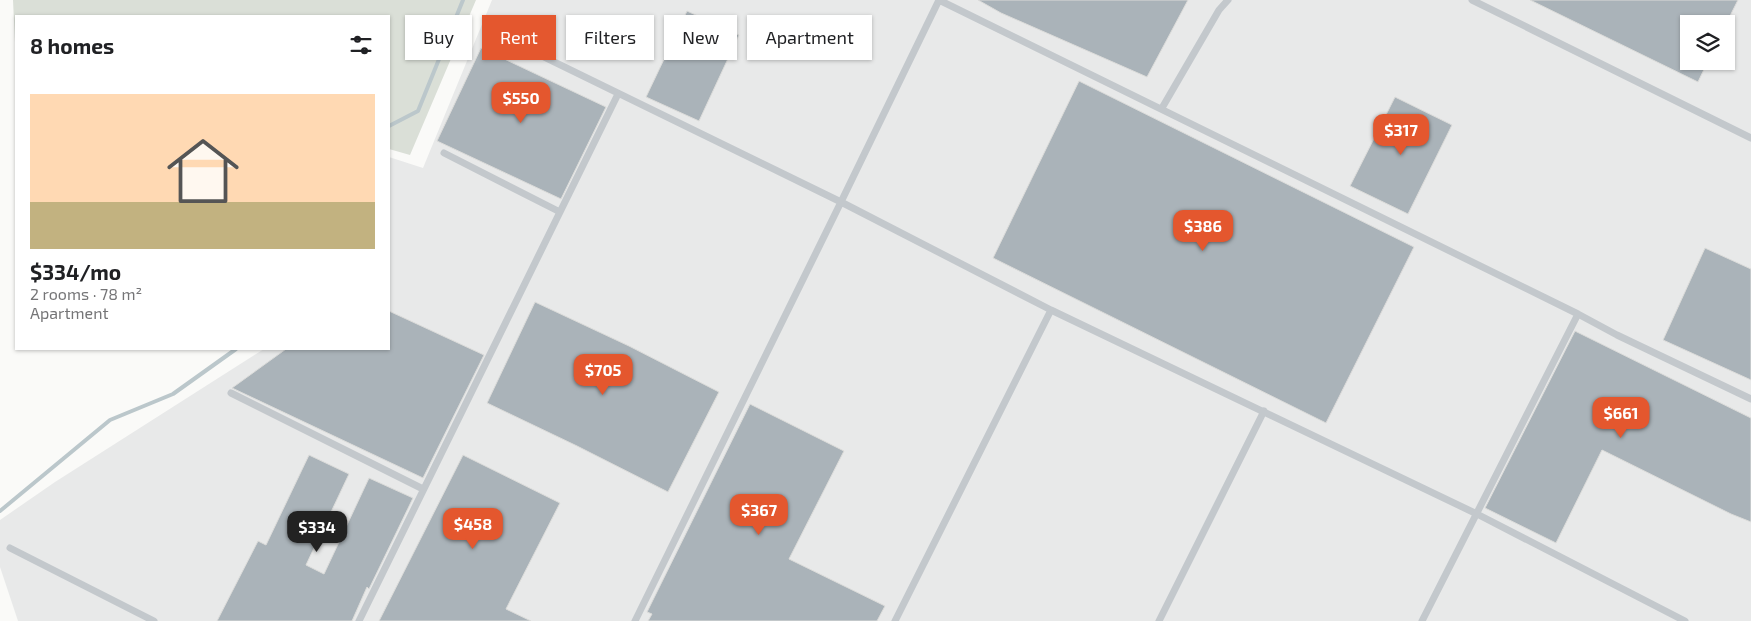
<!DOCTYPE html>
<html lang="en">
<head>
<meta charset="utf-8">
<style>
  :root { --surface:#fff; --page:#f6f6f6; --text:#202124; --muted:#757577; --accent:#e4572e }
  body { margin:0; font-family:"Exo 2",sans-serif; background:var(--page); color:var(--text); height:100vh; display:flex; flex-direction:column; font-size:19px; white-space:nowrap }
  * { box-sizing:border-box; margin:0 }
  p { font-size:16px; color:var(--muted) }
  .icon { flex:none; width:28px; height:28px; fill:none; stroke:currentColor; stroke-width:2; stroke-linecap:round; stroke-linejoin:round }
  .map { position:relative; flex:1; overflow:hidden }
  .sheet { position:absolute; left:15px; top:15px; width:375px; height:335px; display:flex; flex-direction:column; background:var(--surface); border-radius:0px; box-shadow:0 1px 4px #0004 }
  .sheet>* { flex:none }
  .guide { position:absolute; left:405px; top:15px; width:475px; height:45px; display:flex; gap:10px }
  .buttons { position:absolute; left:1680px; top:15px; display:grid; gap:10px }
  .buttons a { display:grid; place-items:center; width:55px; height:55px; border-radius:0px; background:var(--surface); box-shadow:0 1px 4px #0004; font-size:25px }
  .price { position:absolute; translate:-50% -42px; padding:0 11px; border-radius:10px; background:var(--accent); color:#fff; font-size:16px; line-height:32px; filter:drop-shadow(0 1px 2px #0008) }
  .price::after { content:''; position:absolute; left:50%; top:30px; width:15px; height:11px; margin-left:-8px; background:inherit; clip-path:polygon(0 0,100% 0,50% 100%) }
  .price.active { background:#222; color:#fff }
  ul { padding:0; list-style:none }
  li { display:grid; align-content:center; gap:10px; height:265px; padding:0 15px }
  li span { display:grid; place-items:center; height:155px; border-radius:0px; color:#555 }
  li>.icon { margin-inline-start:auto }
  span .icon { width:90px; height:90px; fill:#fffc; stroke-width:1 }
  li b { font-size:21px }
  h2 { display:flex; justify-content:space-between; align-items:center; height:60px; padding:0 15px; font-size:21px }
  .pill { padding:0 18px; border-radius:0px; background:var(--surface); box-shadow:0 1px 4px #0004; font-size:18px; line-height:45px }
  .pill.active { background:var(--accent); color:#fff }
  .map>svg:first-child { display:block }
  .built { fill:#e8e9e9; fill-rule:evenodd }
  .green { fill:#dadfd7 }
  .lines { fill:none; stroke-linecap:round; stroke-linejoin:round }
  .stream { stroke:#bbc7cb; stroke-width:4 }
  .building { fill:#aab3b9; stroke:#dcdcda }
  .service { stroke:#c3c8cc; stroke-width:7 }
</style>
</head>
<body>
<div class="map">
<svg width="1751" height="621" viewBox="0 0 1751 621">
  <rect width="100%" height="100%" fill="#fafaf8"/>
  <path class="built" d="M492,0H1751V621H18L0,567V520L55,482L264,349H389V157L423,168ZM1689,24H1726V61H1689Z"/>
  <path class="green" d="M13,0H476L410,155L389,149V16H16V64Z"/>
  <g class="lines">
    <path class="stream" d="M389,126L418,111L463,0
      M0,511L110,420L173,394L236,349"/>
  </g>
  <path class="building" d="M978,0H1188L1147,77L1001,13Z
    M1530,0H1738L1726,24H1689V61H1708L1698,82Z
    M687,11L739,35L699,121L646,97Z
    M481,48L606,107L561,199L437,141Z
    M1079,81L1414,247L1326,423L993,258Z
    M1395,97L1452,125L1408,214L1350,186Z
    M1705,248L1751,269V380L1663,340Z
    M535,302L629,346L719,392L668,492L577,446L487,403Z
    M389,311L484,355L423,478L232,388L286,349H389Z
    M1575,331L1751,418V522L1731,514L1602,450L1556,543L1485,508Z
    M750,404L844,451L789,559L885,606L877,621H648L652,614L647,612Z
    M309,455L349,474L306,565L324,574L369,478L413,498L369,589L367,587L352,621H217L258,541L266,545Z
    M463,455L560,503L506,609L531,621H379Z"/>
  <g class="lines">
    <path class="service" d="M939,0L1578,314L1617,335L1751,399
      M1472,0L1751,138
      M489,30L841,202L1051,310L1477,514L1685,621
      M1162,108L1219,10L1228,0
      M444,153L560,212
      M231,393L423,489
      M10,548L154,621
      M359,621L618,94
      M635,621L841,202L939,0
      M895,621L1051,310
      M1159,621L1264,411
      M1422,621L1578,314"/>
  </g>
</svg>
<div class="buttons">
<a><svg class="icon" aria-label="layers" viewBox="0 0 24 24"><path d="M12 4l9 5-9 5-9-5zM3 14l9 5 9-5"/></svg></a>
</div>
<b class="price" style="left:521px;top:124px">$550</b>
<b class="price" style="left:1401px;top:156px">$317</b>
<b class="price" style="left:1203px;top:252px">$386</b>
<b class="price" style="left:603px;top:396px">$705</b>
<b class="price" style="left:1621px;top:439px">$661</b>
<b class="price" style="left:759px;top:536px">$367</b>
<b class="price" style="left:473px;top:550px">$458</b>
<b class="price active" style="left:317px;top:553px">$334</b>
<div class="guide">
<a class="pill">Buy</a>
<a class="pill active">Rent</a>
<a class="pill">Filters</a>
<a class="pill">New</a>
<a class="pill">Apartment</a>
</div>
<section class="sheet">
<h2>8 homes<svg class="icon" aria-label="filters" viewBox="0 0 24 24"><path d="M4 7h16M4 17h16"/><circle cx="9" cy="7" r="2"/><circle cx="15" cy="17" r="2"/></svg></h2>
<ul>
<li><span style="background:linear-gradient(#ffd9b3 70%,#c2b280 0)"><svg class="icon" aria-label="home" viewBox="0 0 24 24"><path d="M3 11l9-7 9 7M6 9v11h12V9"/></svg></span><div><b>$334/mo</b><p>2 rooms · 78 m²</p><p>Apartment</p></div></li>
</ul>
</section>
</div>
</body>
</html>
